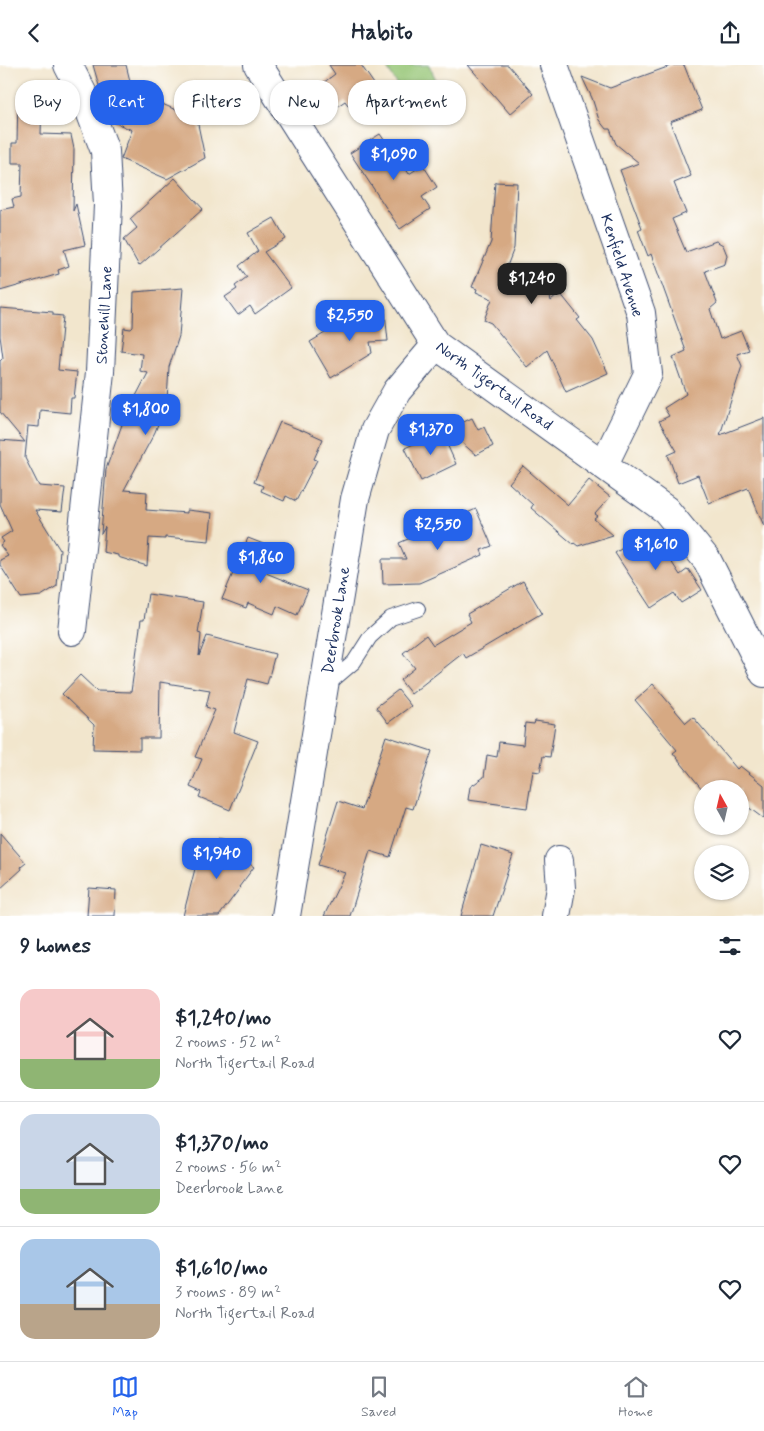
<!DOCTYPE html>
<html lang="en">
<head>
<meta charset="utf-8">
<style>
  :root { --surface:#fff; --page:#f2f2f3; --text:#1f2937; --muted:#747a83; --line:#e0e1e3; --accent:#2563eb }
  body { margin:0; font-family:Mynerve,sans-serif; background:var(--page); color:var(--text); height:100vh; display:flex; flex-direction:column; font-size:19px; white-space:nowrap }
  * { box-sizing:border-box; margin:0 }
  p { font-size:16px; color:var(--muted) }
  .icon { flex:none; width:28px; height:28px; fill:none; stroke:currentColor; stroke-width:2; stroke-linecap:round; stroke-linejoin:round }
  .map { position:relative; height:851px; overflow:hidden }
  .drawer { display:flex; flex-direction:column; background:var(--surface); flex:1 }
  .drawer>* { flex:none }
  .banner { position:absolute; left:15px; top:15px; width:500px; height:45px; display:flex; gap:10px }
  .needle { width:32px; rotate:352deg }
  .buttons { position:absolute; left:694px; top:715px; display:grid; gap:10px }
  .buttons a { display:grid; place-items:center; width:55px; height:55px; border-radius:50%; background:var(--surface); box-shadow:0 1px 4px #0004; font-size:25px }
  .price { position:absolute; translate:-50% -42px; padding:0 11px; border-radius:10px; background:var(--accent); color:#fff; font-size:16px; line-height:32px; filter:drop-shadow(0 1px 2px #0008) }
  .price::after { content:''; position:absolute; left:50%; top:30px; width:15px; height:11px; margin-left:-8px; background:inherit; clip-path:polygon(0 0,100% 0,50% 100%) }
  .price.on { background:#222; color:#fff }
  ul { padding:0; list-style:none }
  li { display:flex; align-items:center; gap:15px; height:125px; padding:0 20px }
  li+li { border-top:1px solid var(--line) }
  li span { display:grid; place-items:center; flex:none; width:140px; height:100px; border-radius:15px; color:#555 }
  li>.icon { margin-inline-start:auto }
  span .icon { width:60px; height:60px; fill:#fffc; stroke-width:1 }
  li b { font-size:21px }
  h2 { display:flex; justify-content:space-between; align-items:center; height:60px; padding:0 20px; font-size:21px }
  .pill { padding:0 18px; border-radius:20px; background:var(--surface); box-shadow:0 1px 4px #0004; font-size:18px; line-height:45px }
  .pill.on { background:var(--accent); color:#fff }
  header { display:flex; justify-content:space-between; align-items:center; height:65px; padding:0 20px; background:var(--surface); font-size:22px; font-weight:700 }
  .menu { display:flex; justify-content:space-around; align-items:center; height:70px; border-top:1px solid var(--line); background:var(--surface); font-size:14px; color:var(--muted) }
  .menu a { display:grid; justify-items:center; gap:2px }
  .menu .on { color:var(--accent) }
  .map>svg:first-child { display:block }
  .green { fill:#95c574; stroke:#587a69 }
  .building { fill:#d6a983 }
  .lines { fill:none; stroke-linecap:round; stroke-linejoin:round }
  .service-casing { stroke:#3b4a6f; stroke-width:16 }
  .minor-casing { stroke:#3b4a6f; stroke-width:30 }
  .service { stroke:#fff; stroke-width:14 }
  .minor { stroke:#fff; stroke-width:28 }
  .labels { text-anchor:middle; stroke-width:4; stroke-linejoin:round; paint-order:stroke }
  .street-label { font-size:16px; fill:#1b2f5e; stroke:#fff }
</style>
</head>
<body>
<header><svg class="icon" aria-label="back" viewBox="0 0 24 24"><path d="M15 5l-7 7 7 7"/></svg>Habito<svg class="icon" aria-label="share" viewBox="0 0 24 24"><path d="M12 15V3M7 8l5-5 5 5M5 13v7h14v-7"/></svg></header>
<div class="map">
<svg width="764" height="851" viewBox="0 0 764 851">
  <rect width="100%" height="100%" fill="#fff"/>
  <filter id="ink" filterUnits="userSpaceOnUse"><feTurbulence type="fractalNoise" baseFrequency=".02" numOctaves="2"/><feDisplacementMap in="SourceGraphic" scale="10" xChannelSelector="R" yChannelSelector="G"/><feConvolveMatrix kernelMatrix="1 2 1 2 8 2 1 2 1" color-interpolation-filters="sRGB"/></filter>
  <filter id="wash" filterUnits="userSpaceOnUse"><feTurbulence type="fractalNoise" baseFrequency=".0096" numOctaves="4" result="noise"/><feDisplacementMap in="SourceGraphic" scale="20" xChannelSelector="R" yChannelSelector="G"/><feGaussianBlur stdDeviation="1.12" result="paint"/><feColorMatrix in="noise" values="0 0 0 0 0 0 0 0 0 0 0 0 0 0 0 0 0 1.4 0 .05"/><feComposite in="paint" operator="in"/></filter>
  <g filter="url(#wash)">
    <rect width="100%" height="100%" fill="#f2e6cd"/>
    <path class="green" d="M385,0H429L441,25L411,41Z"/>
    <g id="blocks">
      <path class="building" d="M93,0H126L130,16L100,24Z
        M329,0H361L374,19L362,27L369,36L353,47L345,36L322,52L307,30L335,9Z
        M468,0H508L533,29L510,49Z
        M673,0H684L702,45L670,57L691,111L674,118L686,148L672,154L686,187L716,176L723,180L727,190L725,199L705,206L717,238L710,244L720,274L741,266L749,285L737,289L742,301L720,370L764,353V461L748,423L709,438L698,410L678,418L668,390L677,386L659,356L669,351L664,343L686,329L673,292L686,286L651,189L648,191L638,165L642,163L620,105L639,98L616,79L610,64H606L599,55L592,33L582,12L610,23Z
        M126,23L185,49L196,50L205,93L167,114L121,94L132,65L111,56Z
        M18,31H42L41,69L71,70L74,84L73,146L76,139L85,180L64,185L69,201L58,205L59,209L0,226V145L14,142L12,134L21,132L22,98H12V78H17Z
        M380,69L392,86L394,85L409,109L423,100L437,122L422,132L430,144L400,164L350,88Z
        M175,113L203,144L139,201L124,174L137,163L130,154Z
        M495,117L517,118L514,183L506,204L545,210L551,236L560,228L580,253L577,255L593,275L608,308L566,327L547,285L527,302L491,258L484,255L492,234L476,227L477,224L472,222L491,177Z
        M274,153L286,174L264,187L291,223L255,249L250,241L238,250L225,232L237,224L235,221L247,212L239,201L258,186L248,168Z
        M183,223L179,271L169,302L167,335L155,367L124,425L147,427L146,445L187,448V445L212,448L209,476L165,472V474L149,473L147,501L118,492V490L103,487L105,462L101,469L106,404L124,354L148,308L140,306L142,289L121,286L124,263L131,264L133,262L134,227Z
        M0,243L53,247V250L63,251L58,305L77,307L74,333H71L70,348L40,345L39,362L28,361L25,393L39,421L65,423L62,447L35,445L60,485L57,521L41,531L21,533L0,500V495L8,491L0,480L4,477L1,473L12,466L0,439V375L25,377L0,347V296L3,293L0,271Z
        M385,248L388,276L370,277L372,288L331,313L310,277L355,250Z
        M472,353L478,365L484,362L493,381L476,390L447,365Z
        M280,357L303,366V365L323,374L314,394L317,395L296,436L286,431L284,436L261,426L263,421L254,417Z
        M441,366L456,399L421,416L405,383Z
        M523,401L568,440L589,415L610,432L595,449L598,451L594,454L613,470L578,481L574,478L573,479L531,443L533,440L509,418Z
        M476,444L492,481L481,485L483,490L419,518L383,519L382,494H406L399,478Z
        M652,467L680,510L688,504L702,525L681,538L674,528L651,543L615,488L642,470Z
        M248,473L271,482L261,506L308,525L297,550L277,541L274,549L248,538L246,543L222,534Z
        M523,516L542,548L466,593L463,588L411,629L400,615L415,603L403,588L426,570L433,580L471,557L467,549Z
        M148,529L203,537L198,568L201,569L199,591L207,571L275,589L267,619L248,614L234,667L258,676L230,745L199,732L201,727L190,722L202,694L195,692L215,645L206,642L210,625L160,617L159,673H140V685L93,684L94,660L62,629L80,610L97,626L131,627L141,555H144Z
        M653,619L686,658L693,652L737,704L740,701L764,720V754L740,736V724H702L673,688L677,685L635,635Z
        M398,625L411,641L388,658L376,642Z
        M535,656L555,659L550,692L543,691L540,707L533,706L527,743L468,735L470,722L484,712L487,690L497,692L499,677L523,680L525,658L534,659Z
        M386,671L432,686L413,744L406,742L390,792L370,786L350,851H324L345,808L318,800L338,736L362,744Z
        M0,768L26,798L21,802L22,804L0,824Z
        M218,774L243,781L240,792L254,802L239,822L240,823L219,851H183L199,788L213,791Z
        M481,780L513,790L493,851H461Z
        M89,823L116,825L115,851H87Z"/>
    </g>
  </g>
  <g filter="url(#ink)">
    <use href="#blocks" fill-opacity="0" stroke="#3b4a6f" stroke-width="1"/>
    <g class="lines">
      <g class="service-casing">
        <path id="service" d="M327,620L354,597L370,572L391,553L418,544"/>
      </g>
      <g class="minor-casing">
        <path id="minor" d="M68,0L85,33L105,86L108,140L100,307L72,566
          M258,0L436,280L666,445L707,495L764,608
          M554,0L641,248L648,309L604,399
          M286,851L355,434L375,365L397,326L436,280
          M556,851L561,823L559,795"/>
      </g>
      <use href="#service" class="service"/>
      <use href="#minor" class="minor"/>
    </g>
  </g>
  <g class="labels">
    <g class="street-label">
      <text transform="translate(623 200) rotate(72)" y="6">Kenfield Avenue</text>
      <text transform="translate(103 250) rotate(-87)" y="6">Stonehill Lane</text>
      <text transform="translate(495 320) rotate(36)" y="6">North Tigertail Road</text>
      <text transform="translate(335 555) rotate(-81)" y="6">Deerbrook Lane</text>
    </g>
  </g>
</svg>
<div class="buttons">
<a><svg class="needle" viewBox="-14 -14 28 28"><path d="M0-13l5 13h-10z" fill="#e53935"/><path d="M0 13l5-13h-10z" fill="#747a83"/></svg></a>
<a><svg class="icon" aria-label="layers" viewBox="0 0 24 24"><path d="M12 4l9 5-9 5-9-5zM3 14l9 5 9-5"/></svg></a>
</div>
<b class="price" style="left:394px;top:116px">$1,090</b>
<b class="price on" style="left:532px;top:240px">$1,240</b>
<b class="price" style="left:350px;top:277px">$2,550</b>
<b class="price" style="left:146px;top:371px">$1,800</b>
<b class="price" style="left:431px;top:391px">$1,370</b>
<b class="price" style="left:438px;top:486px">$2,550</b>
<b class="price" style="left:656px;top:506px">$1,610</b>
<b class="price" style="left:261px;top:519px">$1,860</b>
<b class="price" style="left:217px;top:815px">$1,940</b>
<div class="banner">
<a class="pill">Buy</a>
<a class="pill on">Rent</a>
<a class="pill">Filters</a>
<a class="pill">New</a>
<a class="pill">Apartment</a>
</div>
</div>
<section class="drawer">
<h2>9 homes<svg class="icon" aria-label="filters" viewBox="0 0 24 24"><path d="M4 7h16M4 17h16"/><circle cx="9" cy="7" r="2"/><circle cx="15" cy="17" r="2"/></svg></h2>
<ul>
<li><span style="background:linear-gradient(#f6c9c9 70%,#8fb573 0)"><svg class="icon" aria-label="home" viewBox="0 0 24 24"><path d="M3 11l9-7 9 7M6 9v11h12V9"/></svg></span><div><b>$1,240/mo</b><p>2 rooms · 52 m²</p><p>North Tigertail Road</p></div><svg class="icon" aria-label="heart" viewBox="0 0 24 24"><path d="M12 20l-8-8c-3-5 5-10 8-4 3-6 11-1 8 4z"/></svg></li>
<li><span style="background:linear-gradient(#c9d6e8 75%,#8fb573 0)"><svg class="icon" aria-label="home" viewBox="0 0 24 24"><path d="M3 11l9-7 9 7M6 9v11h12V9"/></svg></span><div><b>$1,370/mo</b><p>2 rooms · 56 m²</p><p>Deerbrook Lane</p></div><svg class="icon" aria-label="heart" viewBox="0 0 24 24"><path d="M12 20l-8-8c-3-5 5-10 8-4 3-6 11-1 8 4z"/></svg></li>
<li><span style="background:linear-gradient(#a9c7e8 65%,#b9a48a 0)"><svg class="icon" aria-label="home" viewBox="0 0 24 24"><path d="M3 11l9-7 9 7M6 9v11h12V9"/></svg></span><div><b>$1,610/mo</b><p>3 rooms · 89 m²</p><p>North Tigertail Road</p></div><svg class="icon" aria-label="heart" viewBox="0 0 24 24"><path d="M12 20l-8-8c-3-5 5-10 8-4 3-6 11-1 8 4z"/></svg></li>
</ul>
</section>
<nav class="menu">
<a class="on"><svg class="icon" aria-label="map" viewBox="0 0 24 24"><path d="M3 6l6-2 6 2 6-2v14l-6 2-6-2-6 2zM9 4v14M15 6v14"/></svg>Map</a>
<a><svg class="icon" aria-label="saved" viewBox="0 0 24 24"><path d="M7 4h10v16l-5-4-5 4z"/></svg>Saved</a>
<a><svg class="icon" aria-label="home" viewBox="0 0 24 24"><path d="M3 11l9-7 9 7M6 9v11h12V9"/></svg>Home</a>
</nav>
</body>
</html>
